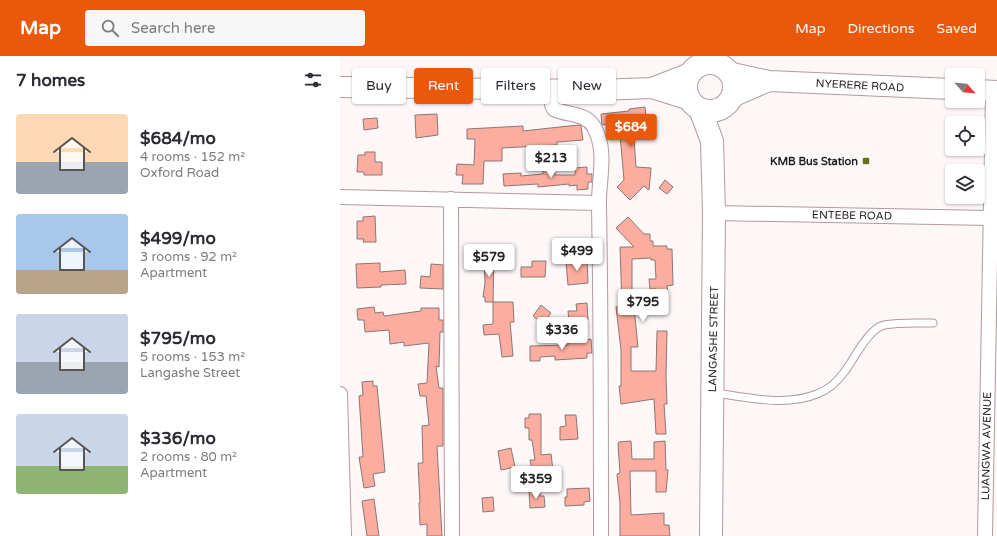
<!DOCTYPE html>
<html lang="en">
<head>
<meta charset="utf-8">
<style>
  :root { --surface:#fff; --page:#f7f7f7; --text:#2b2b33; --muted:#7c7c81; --accent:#ea580c }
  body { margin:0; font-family:"Varela Round",sans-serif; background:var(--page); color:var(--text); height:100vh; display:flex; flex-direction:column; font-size:15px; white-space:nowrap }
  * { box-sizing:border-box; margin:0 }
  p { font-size:13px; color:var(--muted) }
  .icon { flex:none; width:22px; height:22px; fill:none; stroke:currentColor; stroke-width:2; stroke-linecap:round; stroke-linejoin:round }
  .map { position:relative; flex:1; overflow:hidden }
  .side { display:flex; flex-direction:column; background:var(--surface); width:340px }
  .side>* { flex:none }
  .guide { position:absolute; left:12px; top:12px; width:380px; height:36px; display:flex; gap:8px }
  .needle { width:26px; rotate:117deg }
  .buttons { position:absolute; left:605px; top:12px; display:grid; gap:8px }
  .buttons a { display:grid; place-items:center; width:40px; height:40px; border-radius:4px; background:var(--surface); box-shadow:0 1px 3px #0004; font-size:20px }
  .price { position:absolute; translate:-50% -34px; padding:0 9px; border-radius:4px; background:#fff; color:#222; font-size:13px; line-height:26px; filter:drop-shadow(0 1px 2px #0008) }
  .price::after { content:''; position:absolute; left:50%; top:24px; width:12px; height:9px; margin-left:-6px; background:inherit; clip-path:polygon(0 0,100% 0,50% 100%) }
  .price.selected { background:var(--accent); color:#fff }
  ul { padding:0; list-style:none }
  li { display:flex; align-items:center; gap:12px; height:100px; padding:0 16px }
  li span { display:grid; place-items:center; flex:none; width:112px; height:80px; border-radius:4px; color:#555 }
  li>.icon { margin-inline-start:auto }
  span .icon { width:48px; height:48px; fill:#fffc; stroke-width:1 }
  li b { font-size:17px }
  h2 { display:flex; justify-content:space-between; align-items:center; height:48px; padding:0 16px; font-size:17px }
  .tag { padding:0 14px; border-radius:4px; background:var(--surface); box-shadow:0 1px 3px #0004; font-size:14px; line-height:36px }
  .tag.selected { background:var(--accent); color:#fff }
  header { display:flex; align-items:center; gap:24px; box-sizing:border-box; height:56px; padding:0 20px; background:var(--accent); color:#fff }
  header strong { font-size:19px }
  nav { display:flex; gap:22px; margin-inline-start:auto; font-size:14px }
  .search { width:280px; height:36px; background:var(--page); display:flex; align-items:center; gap:10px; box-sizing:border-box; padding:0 14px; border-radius:4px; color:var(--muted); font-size:15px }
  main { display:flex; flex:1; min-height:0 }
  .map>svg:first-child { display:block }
  .building { fill:#fcad9f; stroke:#8c7672 }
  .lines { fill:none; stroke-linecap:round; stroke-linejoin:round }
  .service-casing { stroke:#b29a9d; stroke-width:9 }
  .minor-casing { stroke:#b29a9d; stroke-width:16 }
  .secondary-casing { stroke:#b29a9d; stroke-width:22 }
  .primary-casing { stroke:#b29a9d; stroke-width:24 }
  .service { stroke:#fff; stroke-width:7 }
  .minor { stroke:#fff; stroke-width:14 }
  .secondary { stroke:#fff; stroke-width:20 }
  .primary { stroke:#fff; stroke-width:22 }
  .poi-dot { fill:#6b7015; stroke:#fff; stroke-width:1.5 }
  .labels { text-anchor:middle; stroke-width:3; stroke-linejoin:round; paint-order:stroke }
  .street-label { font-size:11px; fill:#241b1c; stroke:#fff }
  .poi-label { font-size:11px; font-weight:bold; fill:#241b1c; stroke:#fff; text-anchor:end }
</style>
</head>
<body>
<header>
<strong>Map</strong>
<div class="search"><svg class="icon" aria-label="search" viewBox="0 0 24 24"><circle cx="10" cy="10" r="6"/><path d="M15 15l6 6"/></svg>Search here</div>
<nav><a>Map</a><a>Directions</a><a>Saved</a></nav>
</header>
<main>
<section class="side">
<h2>7 homes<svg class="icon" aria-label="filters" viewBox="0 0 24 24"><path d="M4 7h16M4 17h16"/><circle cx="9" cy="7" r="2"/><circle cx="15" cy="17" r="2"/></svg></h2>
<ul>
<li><span style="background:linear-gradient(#ffd9b3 60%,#9aa5b1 0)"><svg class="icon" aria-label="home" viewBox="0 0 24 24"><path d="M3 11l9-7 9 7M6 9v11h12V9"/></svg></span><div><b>$684/mo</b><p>4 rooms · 152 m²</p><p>Oxford Road</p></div></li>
<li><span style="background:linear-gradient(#a9c7e8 70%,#b9a48a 0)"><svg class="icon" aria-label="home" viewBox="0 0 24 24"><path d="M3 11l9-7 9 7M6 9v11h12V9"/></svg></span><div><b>$499/mo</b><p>3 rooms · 92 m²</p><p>Apartment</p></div></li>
<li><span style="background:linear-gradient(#c9d6e8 60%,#9aa5b1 0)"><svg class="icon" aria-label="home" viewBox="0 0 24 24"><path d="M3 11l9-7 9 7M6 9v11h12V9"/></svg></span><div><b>$795/mo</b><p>5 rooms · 153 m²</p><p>Langashe Street</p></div></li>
<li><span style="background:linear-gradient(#c9d6e8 65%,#8fb573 0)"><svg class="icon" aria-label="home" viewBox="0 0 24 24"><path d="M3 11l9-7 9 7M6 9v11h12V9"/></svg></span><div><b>$336/mo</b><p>2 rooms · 80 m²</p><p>Apartment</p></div></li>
</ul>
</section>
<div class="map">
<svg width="657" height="480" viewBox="0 0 657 480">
  <rect width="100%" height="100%" fill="#fdf7f8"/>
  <path class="building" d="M305,51L308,81L294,83L296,111L311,112L309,134L304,130L290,144L277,131L284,124L279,67L262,69L261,58L289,55V53Z
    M97,58L98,79L76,82L75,59Z
    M37,62L38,72L24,74L23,63Z
    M238,69L241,70L243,84L217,86V89L162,92V105H144L143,128H122L123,119H116L117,108L134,109L135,83H127V73L183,70V75Z
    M25,96H35V106H42V119H24V116H17L18,99H25Z
    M247,111V118H252V126H248V133L237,134V129L229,130V128L198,131V128L164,130L163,118L181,117V120L203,118V113L214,112L215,119H235V112Z
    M325,124L333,131L327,138L319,132Z
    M35,160L36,186H23L24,183H17V165H23V161Z
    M288,161L304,178H310V185H313V190H327V193H332L333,229L327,230L328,237L316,238V233H310L309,223H316L315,204H311V202L292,203V251H294L298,291H291V315H316L317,275H327L326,320L327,348H324L326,378H316L314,343L281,348L279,330H281V294L276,251L282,250L280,191H294L276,172Z
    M144,198H154L153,246H145V241H143L145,227Z
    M247,202L248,227L228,229L226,206L237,205V203Z
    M192,205H206L205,221H181V211H192Z
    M40,207V216L65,214L66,228L41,229V231L17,232L16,208Z
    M91,208L103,209V233L80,232L81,220L90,221Z
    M153,246H173L174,266H170L173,300L162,301L159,278L144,279L143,269L153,268Z
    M247,247L248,264L229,265L228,255H237L236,248Z
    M201,249L211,257L203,268L193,260Z
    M34,251L35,257L43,256L44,260L81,255V252H99V264H103V276H100L99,311L96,310L99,332H103V390H97L102,480H87V468L80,469L79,447H80L78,407H83L82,370L89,369L86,340H80L78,328L87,327L89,287L64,290V286L50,288L49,274L25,276L24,264H18L17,253Z
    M251,283L252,297H247V302L215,304V300L200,301V305H190V290L228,289V287Z
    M33,325V330H37L45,416L33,418L35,430L24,432L19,401H23L19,340L23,339L22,326Z
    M189,358H201V399L211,398L213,414L193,418L190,404H195L192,384H189V372H185V362H189Z
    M225,359H236L238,383L220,384V371L226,370Z
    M291,385L292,403H314V386L325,385L326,414H328L326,436H316V415H290L291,459L324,457V469H329L330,480H280V447L277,418L280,417L278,388L279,386Z
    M171,392L175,411L161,414L158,395Z
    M249,432L250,445L244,446V449L225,450V441H227V433Z
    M189,435H200V440H204L205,451L190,452Z
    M153,441L154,455L143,456L142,442Z
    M34,443L39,480H27L22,445Z"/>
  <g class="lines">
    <g class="service-casing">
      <path id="service" d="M374,337C407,341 445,351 477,338C488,334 498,325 505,315C514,303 529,272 544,269C559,266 577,267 593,267"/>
    </g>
    <g class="minor-casing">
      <path id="minor" d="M211,33L212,49L214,53C228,60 245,56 254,71C268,96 258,124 259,151C261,260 261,370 261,480
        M0,141L259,147
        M111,143L112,480
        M374,157L650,162
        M0,338L4,480
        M645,480L653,35"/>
    </g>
    <g class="secondary-casing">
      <path id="secondary" d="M388,16L429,25L612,33
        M0,31L257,34L312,32L350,44
        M312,32L350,17
        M638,34L657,35
        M392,41L429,25"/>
    </g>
    <g class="primary-casing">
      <path id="primary" d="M346 31a24 24 0 1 1 48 0a24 24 0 1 1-48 0Z
        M360,53L372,85L374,157L371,480"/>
    </g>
    <use href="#service" class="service"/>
    <use href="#minor" class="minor"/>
    <use href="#secondary" class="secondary"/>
    <use href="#primary" class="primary"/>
  </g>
  <rect class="poi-dot" x="522" y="101" width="8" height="8" rx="2"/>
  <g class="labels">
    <g class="street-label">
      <text transform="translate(520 29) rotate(3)" y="4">NYERERE ROAD</text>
      <text transform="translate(512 159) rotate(1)" y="4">ENTEBE ROAD</text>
      <text transform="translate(373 283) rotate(-89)" y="4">LANGASHE STREET</text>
      <text transform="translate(646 390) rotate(-89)" y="4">LUANGWA AVENUE</text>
    </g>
    <g class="poi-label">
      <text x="518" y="109">KMB Bus Station</text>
    </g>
  </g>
</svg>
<div class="buttons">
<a><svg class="needle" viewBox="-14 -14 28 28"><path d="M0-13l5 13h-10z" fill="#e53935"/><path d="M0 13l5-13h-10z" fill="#7c7c81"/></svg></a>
<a><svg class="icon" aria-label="locate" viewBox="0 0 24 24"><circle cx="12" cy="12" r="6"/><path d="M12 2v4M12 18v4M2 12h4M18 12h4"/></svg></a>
<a><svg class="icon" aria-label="layers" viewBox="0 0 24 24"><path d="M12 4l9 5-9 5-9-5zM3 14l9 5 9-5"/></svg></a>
</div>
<b class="price selected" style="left:291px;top:92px">$684</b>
<b class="price" style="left:211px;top:123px">$213</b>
<b class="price" style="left:237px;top:216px">$499</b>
<b class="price" style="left:149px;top:222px">$579</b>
<b class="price" style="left:303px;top:267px">$795</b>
<b class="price" style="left:222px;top:295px">$336</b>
<b class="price" style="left:196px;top:444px">$359</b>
<div class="guide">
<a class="tag">Buy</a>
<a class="tag selected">Rent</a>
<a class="tag">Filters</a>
<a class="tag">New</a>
</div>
</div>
</main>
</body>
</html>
